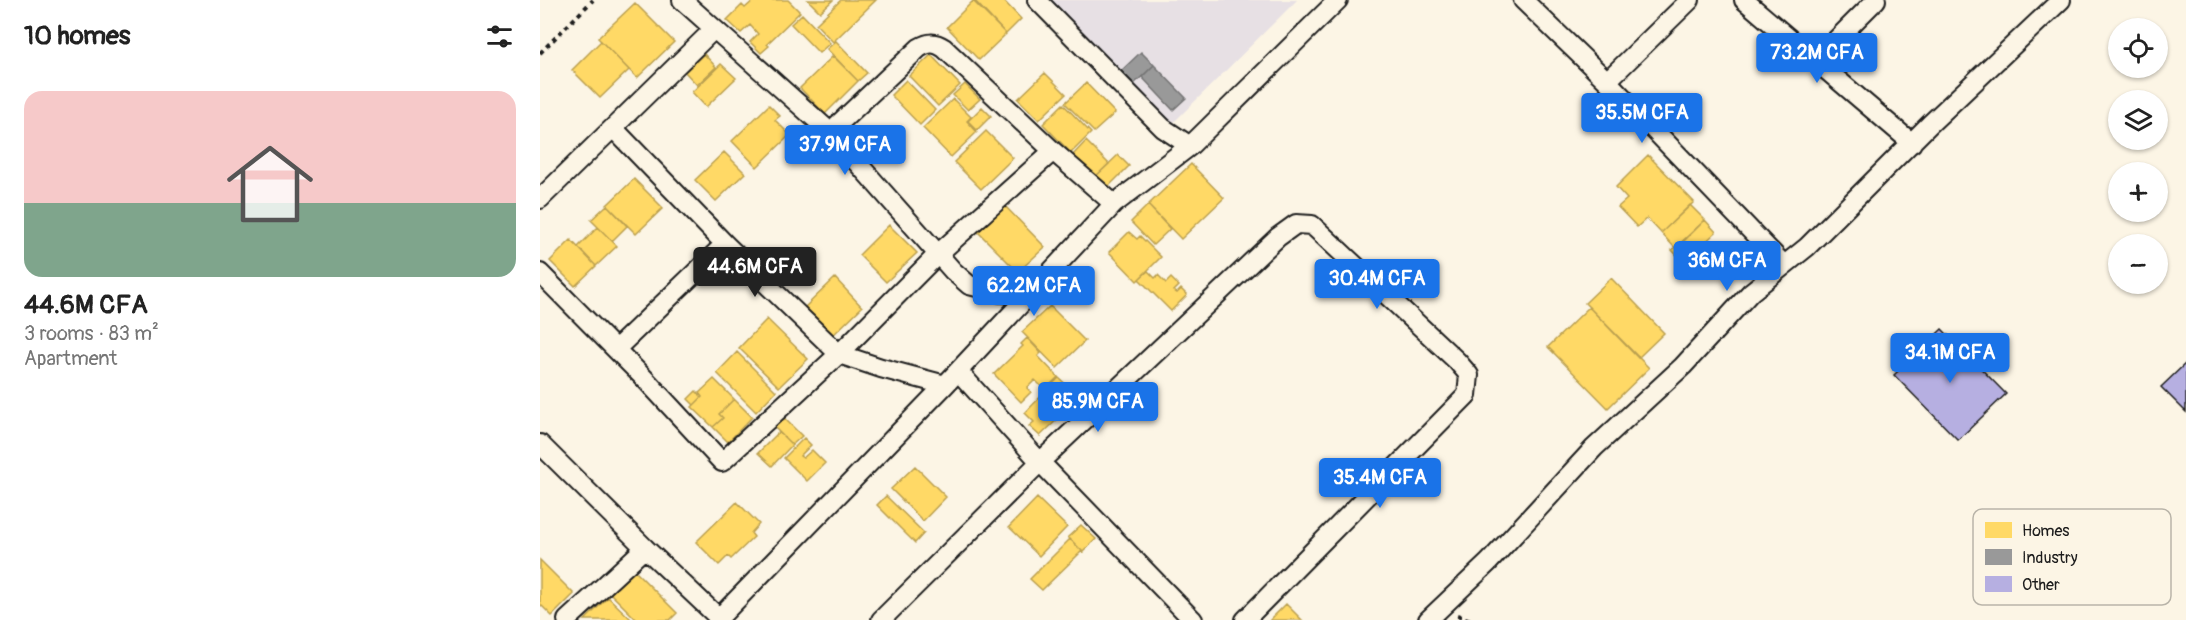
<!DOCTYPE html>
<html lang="en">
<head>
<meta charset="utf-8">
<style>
  :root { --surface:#fff; --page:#f2f2f2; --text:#222; --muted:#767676; --line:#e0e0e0; --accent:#1a73e8 }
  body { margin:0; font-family:Pangolin,sans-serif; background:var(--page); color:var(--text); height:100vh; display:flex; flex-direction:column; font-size:22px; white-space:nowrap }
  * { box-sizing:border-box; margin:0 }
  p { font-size:20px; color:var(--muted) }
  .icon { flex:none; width:33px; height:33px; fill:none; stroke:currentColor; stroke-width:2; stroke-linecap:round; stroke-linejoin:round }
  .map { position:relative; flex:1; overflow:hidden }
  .panel { display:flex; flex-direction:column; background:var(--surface); width:540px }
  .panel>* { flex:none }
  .buttons { position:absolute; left:1568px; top:18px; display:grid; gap:12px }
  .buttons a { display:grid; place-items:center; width:60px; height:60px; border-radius:50%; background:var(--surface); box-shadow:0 2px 4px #0004; font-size:30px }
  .price { position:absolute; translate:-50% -51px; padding:0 14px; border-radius:6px; background:var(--accent); color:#fff; font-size:20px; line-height:39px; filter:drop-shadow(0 2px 3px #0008) }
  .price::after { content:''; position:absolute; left:50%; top:36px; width:18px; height:14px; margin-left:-9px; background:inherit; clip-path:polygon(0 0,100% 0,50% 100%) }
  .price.selected { background:#222; color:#fff }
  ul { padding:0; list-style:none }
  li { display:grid; align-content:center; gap:12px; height:318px; padding:0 24px }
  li+li { border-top:2px solid var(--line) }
  li span { display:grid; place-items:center; height:186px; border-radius:18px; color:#555 }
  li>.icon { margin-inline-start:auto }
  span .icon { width:108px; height:108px; fill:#fffc; stroke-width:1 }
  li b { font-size:26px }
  h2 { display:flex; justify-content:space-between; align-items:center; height:72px; padding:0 24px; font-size:26px }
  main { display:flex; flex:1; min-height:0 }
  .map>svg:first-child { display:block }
  .built { fill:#e7e0e4 }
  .homes { fill:#ffd966; stroke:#bba050; stroke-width:1.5 }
  .industry { fill:#999; stroke:#747474; stroke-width:1.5 }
  .building { fill:#b6afe1; stroke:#1c1c1c; stroke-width:1.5 }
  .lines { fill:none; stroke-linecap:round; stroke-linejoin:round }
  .minor-casing { stroke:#1c1c1c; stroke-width:22 }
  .path { stroke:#1c1c1c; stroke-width:4; stroke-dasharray:4.5 4.5; stroke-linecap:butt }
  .minor { stroke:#fcf5e5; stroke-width:18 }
  .key { fill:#fcf5e5; stroke:#b9b4a9; stroke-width:1.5 }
  .key-label { font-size:16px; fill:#1c1c1c }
</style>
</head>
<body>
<main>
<section class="panel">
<h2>10 homes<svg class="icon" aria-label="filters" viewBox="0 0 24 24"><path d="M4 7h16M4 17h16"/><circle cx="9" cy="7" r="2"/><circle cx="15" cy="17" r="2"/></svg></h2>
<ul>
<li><span style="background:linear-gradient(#f6c9c9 60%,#7fa58c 0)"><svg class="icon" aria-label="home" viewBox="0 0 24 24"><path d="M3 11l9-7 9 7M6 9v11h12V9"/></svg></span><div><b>44.6M CFA</b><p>3 rooms · 83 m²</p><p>Apartment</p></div></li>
</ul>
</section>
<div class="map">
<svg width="1646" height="620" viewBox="0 0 1646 620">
  <rect width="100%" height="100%" fill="#fcf5e5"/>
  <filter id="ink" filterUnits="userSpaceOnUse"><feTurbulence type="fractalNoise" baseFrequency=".0167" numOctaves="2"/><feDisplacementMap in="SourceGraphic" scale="12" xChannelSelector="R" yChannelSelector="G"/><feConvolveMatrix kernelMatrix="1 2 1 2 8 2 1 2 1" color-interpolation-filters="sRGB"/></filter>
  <g filter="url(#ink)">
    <path class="built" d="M509,0H757L632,124Z"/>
    <path class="homes" d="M214,0H248L260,12L227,44L229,46L221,53L210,42L218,34L210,25L201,33L187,20L202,5L205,8Z
      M268,0H293L280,12Z
      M301,0H336L293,42L276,24Z
      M434,0H463L481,19L466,34Z
      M433,1L466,34L439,60L407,27Z
      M95,3L134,42L97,78L58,38Z
      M262,14L290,43L279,53L251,24Z
      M61,41L89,70L60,98L32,70Z
      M296,41L327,73L318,81L287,49Z
      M164,54L176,67L157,85L145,72Z
      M391,55L420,85L398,106L369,76Z
      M293,56L318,81L285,114L260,88Z
      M181,64L196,78L166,107L152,92Z
      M505,73L526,94L499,120L478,99Z
      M366,80L395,110L380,125L351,95Z
      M546,83L575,113L554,132L525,103Z
      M425,84L440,99L428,110L413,95Z
      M413,99L431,117L427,121L437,132L411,157L383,128Z
      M523,104L551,133L531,153L503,124Z
      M229,105L240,116L235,120L250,135L217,167L192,141Z
      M442,107L451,116L437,130L428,121Z
      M446,131L473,158L441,189L414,162Z
      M546,141L569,164L554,178L532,156Z
      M184,152L205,173L176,201L155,180Z
      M578,155L589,166L565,190L554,178Z
      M1108,155L1154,202L1121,233L1107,218L1097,227L1078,207L1087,199L1076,187Z
      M651,164L684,198L641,239L608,205Z
      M94,179L123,208L96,234L67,205Z
      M462,203L505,247L478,272L435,229Z
      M67,205L87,226L72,241L51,220Z
      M608,205L630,229L613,245L591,222Z
      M1150,205L1165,220L1135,248L1121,233Z
      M1165,220L1176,232L1151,256L1140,245Z
      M349,225L377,253L346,282L319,255Z
      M58,227L77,246L56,266L38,247Z
      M589,232L597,239L600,236L621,257L597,281L569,252Z
      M31,240L56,266L35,286L10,261Z
      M1139,244L1151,256L1144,263L1132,250Z
      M608,271L615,278L618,275L626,283L631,278L639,286L634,291L637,293L641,289L647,295L631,311L599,279Z
      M295,278L322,307L291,337L263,309Z
      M1071,278L1124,333L1098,358L1045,303Z
      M510,306L545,341L517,368L482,332Z
      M1049,307L1109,368L1068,408L1008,347Z
      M227,319L268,359L239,387L199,348Z
      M487,338L501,353L498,356L518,377L505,390L495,380L487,388L491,392L481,402L454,374L483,346L481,344Z
      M197,352L236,391L216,412L177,373Z
      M519,378L530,388L535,383L545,393L500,436L489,426L494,422L485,413L504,393L512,402L516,398L507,389Z
      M174,379L194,399L179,414L183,418L173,427L152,407L162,397L159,393Z
      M156,391L162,397L154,405L148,399Z
      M194,399L212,417L188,442L173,427L183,418L179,414Z
      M242,416L262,436L252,445L232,425Z
      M239,432L252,445L232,466L218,453Z
      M264,438L271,445L260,456L263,458L272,450L285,463L267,481L244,458Z
      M375,466L406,497L383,521L351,489Z
      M346,496L384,533L375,543L337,505Z
      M497,498L527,527L499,556L469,527Z
      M197,502L219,524L211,533L214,537L191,559L188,556L179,565L156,542Z
      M541,525L556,539L543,552L528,537Z
      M530,539L542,551L502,590L490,579Z
      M0,560L34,594L12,616L0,604Z
      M93,569L137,613L130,620H97L69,592Z
      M68,597L92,620H45Z
      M746,604L762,620H730Z"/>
    <path class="industry" d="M601,52L614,65L594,84L581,71Z
      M614,65L646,98L633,110L602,77Z"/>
    <path class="building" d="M1402,329L1466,394L1418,440L1354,375Z
      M1646,363V412L1621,387Z"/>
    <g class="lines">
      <g class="minor-casing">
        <path id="minor" d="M142,0L290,132L413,271L429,285L461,293L491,294
          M497,0L623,128L650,146
          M983,0L1067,81L1244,265
          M1204,0L1372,143
          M1276,60L1336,0
          M1067,81L1150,0
          M74,129L185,244L299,354L341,368L405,385
          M290,132L379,48C389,42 395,42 404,48L513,151L574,204
          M0,199L174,29
          M0,273L104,378L182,462L299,354L399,253L513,151
          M76,349L185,244
          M418,371L500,462L653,620
          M0,444L105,548L179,618
          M27,620L105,548
          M177,620L405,385L574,204L650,146L798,0
          M341,620L500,462L738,237L756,224L772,225L917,361L929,375L927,395L705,620
          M888,620L949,562L1054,448L1143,366L1211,292L1267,247L1390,124L1521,0"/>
      </g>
      <path class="path" d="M0,53L53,0
        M917,615L931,620"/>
      <use href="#minor" class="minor"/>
    </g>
  </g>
  <rect x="1433" y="509" width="198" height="96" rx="9" class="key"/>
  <rect x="1445" y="522" width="27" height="16" fill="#ffd966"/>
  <rect x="1445" y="549" width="27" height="16" fill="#999"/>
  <rect x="1445" y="576" width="27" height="16" fill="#b6afe1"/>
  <g class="key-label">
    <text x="1482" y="536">Homes</text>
    <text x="1482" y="563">Industry</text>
    <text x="1482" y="590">Other</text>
  </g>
</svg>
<div class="buttons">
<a><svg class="icon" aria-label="locate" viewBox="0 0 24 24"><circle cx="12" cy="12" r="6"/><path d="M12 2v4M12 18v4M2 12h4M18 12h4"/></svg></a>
<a><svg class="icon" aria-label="layers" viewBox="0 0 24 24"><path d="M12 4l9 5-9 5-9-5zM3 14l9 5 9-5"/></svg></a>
<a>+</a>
<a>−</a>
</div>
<b class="price" style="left:1277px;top:84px">73.2M CFA</b>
<b class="price" style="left:1102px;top:144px">35.5M CFA</b>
<b class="price" style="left:305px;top:176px">37.9M CFA</b>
<b class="price" style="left:1187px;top:292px">36M CFA</b>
<b class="price selected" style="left:215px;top:298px">44.6M CFA</b>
<b class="price" style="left:837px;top:310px">30.4M CFA</b>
<b class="price" style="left:494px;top:317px">62.2M CFA</b>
<b class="price" style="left:1410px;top:384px">34.1M CFA</b>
<b class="price" style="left:558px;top:433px">85.9M CFA</b>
<b class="price" style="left:840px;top:509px">35.4M CFA</b>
</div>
</main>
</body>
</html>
